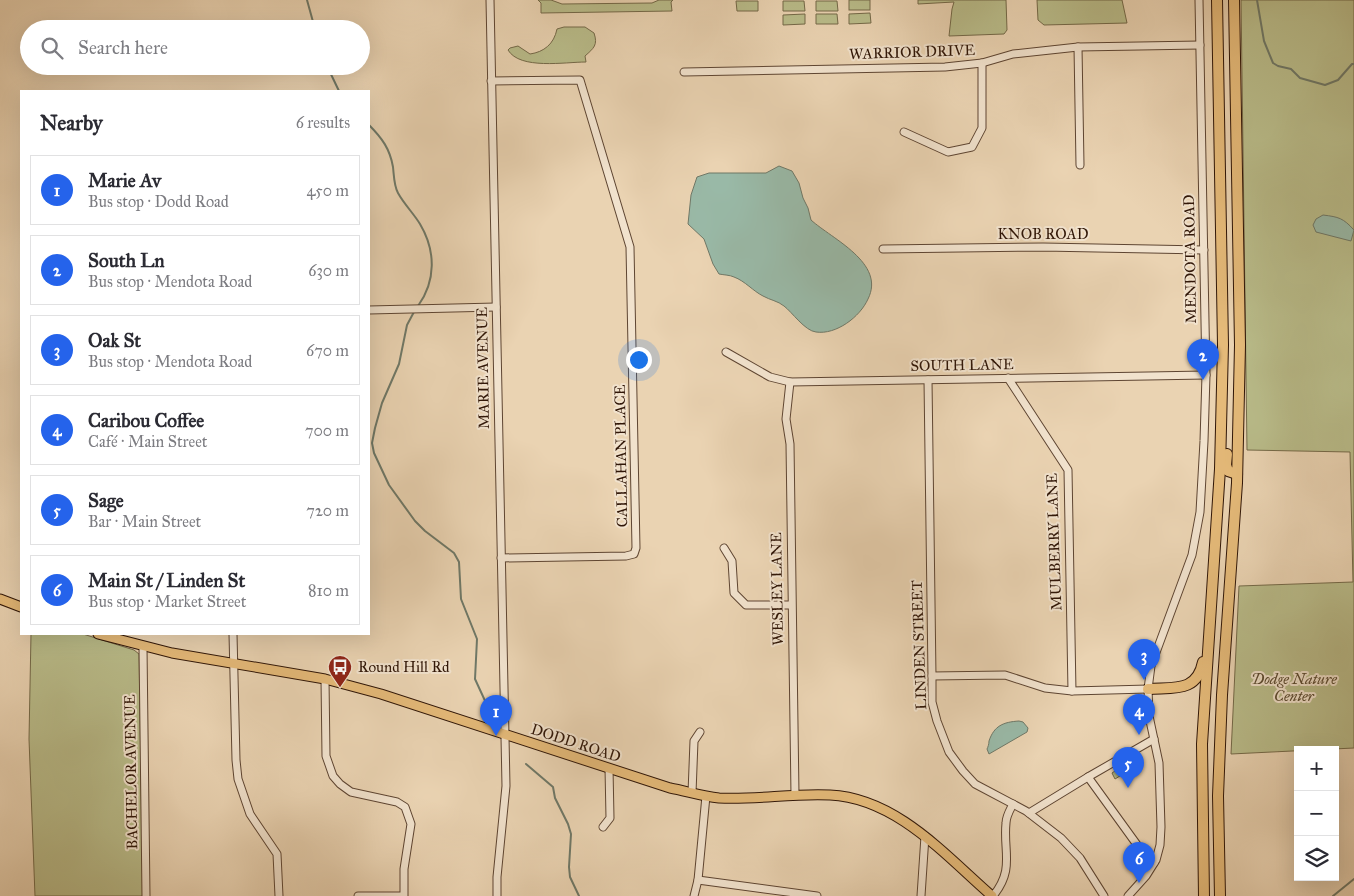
<!DOCTYPE html>
<html lang="en">
<head>
<meta charset="utf-8">
<style>
  body { margin:0; font-family:"IM FELL Great Primer",serif; background:#f2f2f3; color:#2b2b33 }
  .controls { position:absolute; right:15px; bottom:15px; display:grid; overflow:hidden; border-radius:0px; box-shadow:0 5px 20px #0002 }
  .controls button { width:45px; height:45px; display:grid; place-items:center; padding:0; border:0; border-bottom:1px solid #e1e1e2; background:#fff; color:#2b2b33; font:25px sans-serif }
  .you { position:absolute; left:638px; top:359px; width:18px; height:18px; margin:-12px; border:4px solid #fff; border-radius:50%; background:#1a73e8; box-shadow:0 0 0 8px #1a73e833 }
  .badge { display:grid; place-items:center; width:32px; height:32px; border-radius:50%; background:#2563eb; color:#fff; font-size:16px; font-weight:700 }
  .pin { position:absolute; translate:-50% -41px; filter:drop-shadow(0 1px 2px #0008) }
  .pin::after { content:''; position:absolute; top:26px; width:18px; height:15px; background:inherit; clip-path:polygon(0 0,100% 0,50% 100%) }
  .list { margin:0; padding:0; list-style:none }
  h2 { display:flex; justify-content:space-between; align-items:center; height:65px; margin:0; padding:0 20px; font-size:21px }
  h2 small { font-size:16px; font-weight:400; color:#7c7c81 }
  .list li { display:grid; grid-template-columns:32px 1fr auto; gap:15px; align-items:center; box-sizing:border-box; height:70px; margin:0 10px 10px; padding:0 10px; border:1px solid #e1e1e2; border-radius:0px }
  .list b { display:block; font-size:19px; white-space:nowrap }
  .list p { margin:0; font-size:16px; white-space:nowrap; color:#7c7c81 }
  .list em { font-size:16px; font-style:normal; color:#7c7c81 }
  .icon { flex:none; width:28px; height:28px; fill:none; stroke:currentColor; stroke-width:2; stroke-linecap:round; stroke-linejoin:round }
  .map { position:relative; flex:none; width:1354px; height:896px; overflow:hidden }
  .search { position:absolute; background:#fff; box-shadow:0 5px 20px #0002; left:20px; top:20px; width:350px; height:55px; display:flex; align-items:center; gap:12px; box-sizing:border-box; padding:0 18px; border-radius:28px; color:#7c7c81; font-size:19px }
  .panel { position:absolute; background:#fff; box-shadow:0 5px 20px #0002; left:20px; top:90px; width:350px; height:545px; border-radius:0px }
  .map>svg:first-child { display:block }
  .green { fill:#b9bc8a; stroke:#746948 }
  .water { fill:#99b9a7; stroke:#6f7867 }
  .lines { fill:none; stroke-linecap:round; stroke-linejoin:round }
  .stream { stroke:#6f7867; stroke-width:2 }
  .minor-casing { stroke:#5e4532; stroke-width:9 }
  .major-casing { stroke:#301607; stroke-width:11 }
  .highway-casing { stroke:#301607; stroke-width:12 }
  .minor { stroke:#f1e2cd; stroke-width:7 }
  .major { stroke:#e5ba79; stroke-width:9 }
  .highway { stroke:#e5ba79; stroke-width:10 }
  .labels { text-anchor:middle; stroke-width:4; stroke-linejoin:round; paint-order:stroke }
  .street-label { font-size:15px; fill:#301607; stroke:#f1e2cd }
  .poi-label { font-size:15px; fill:#301607; stroke:#f1e2cd; text-anchor:start }
  .park-label { font-size:15px; font-style:italic; fill:#59482e; stroke:#f1e2cd }
</style>
</head>
<body>
<div class="map">
<svg width="1354" height="896" viewBox="0 0 1354 896">
  <rect width="100%" height="100%" fill="#ead3b2"/>
  <filter id="stains"><feTurbulence type="fractalNoise" baseFrequency=".004" numOctaves="4"/><feColorMatrix values="0 0 0 0 .2 0 0 0 0 .09 0 0 0 0 .02 0 0 0 .5 -.17"/></filter>
  <radialGradient id="worn" r=".72"><stop offset=".6" stop-color="#630" stop-opacity="0"/><stop offset="1" stop-color="#630" stop-opacity=".3"/></radialGradient>
  <g class="green">
    <path d="M538,0H551L562,4L652,3L659,0H673L671,2L672,11L541,13V3Z"/>
    <rect x="849" y="0" width="21" height="10"/>
    <path d="M918,0H1006L1007,30L1004,34L949,36L952,9L954,2L918,4Z"/>
    <path d="M1037,0H1122L1127,23L1044,25L1038,20Z"/>
    <path d="M1241,0H1354V748L1231,754L1239,586L1353,582L1350,452L1247,450Z"/>
    <path d="M736,1H758V11H737Z"/>
    <path d="M783,1H804L805,11H783Z"/>
    <path d="M816,1H837L838,11H816Z"/>
    <path d="M870,13L871,23L849,24V14Z"/>
    <path d="M805,14V24L783,25V15Z"/>
    <path d="M816,14H837L838,24H816Z"/>
    <path d="M564,27H585L594,33C598,45 594,48 585,56L586,62C565,62 520,70 508,50L510,48L518,46L530,54C544,52 554,44 557,29Z"/>
    <path d="M31,634H83L134,650L139,654L143,896H35L29,739Z"/>
    <path d="M1124,765L1128,771L1115,779L1112,773Z"/>
  </g>
  <g class="water">
    <path d="M779,166L792,171L799,183L803,198L808,208L811,220C832,239 886,263 868,299C860,317 836,335 816,332C805,331 792,312 784,306C778,301 770,300 763,296C753,291 745,281 734,277C730,275 724,275 719,274L713,264L704,239L688,224L691,195L697,177L709,173H766Z"/>
    <path d="M1323,215C1339,217 1343,218 1354,230L1351,241L1316,232L1313,225L1316,219Z"/>
    <path d="M1019,721L1023,722L1028,728L1027,732L989,754L987,749C988,747 989,744 989,741C994,726 1003,722 1019,721Z"/>
  </g>
  <g class="lines">
    <g class="stream">
      <path d="M307,0L315,29"/>
      <path d="M1257,0L1264,41L1273,63L1278,66L1291,69L1300,78L1325,85L1338,80L1352,64H1354"/>
      <path d="M327,66L339,91"/>
      <path d="M369,125C382,138 390,149 393,167C394,176 394,186 398,193C404,204 414,214 420,224C436,251 436,281 418,306"/>
      <path d="M415,310L407,325L399,364L382,403L375,428L372,443L374,453L389,485L415,521L425,531L454,553L459,562L461,599L477,639L475,679L492,716"/>
      <path d="M526,764L553,787L555,798L568,824L571,834L569,867L570,877L579,896"/>
      <path d="M1333,896L1354,879"/>
    </g>
    <g class="minor-casing">
      <g id="minor">
        <path d="M490,0L506,786L497,877V896"/>
        <path d="M1078,47L1080,165"/>
        <path d="M684,72L945,67L982,63L1013,54L1078,47L1200,45"/>
        <path d="M491,81L580,80L630,247L636,548L634,554L626,556L501,558"/>
        <path d="M904,132L948,152L972,147L982,128V63"/>
        <path d="M883,249L1043,247L1204,250"/>
        <path d="M369,310L496,307"/>
        <path d="M726,352L770,377L790,382L1206,375"/>
        <path d="M1008,378L1068,470L1072,691"/>
        <path d="M928,380L932,676V702L937,721L949,752L963,771L975,784L1026,811L1061,838L1080,858L1104,896"/>
        <path d="M790,382L786,419L790,444L795,795"/>
        <path d="M724,548L732,561L734,593L746,605H791"/>
        <path d="M233,634L236,760L238,779L250,814L277,854L279,896"/>
        <path d="M143,647L146,896"/>
        <path d="M932,676L1005,675L1045,688L1072,691L1148,689"/>
        <path d="M325,679L326,756L333,776L340,784L351,792L397,802L405,807L411,824L404,869V896H358"/>
        <path d="M1088,777L1143,853L1154,863"/>
        <path d="M692,793L694,741L700,732"/>
        <path d="M1029,813L1088,777L1154,739"/>
        <path d="M603,827L610,818L609,768"/>
        <path d="M698,880L817,896"/>
        <path d="M694,896L698,880L706,796"/>
        <path d="M921,896L925,836"/>
        <path d="M993,896C1015,869 1003,852 1006,823C1006,816 1010,810 1013,804"/>
        <path d="M1128,896L1146,876L1156,860L1160,845L1161,827L1159,763L1149,716L1148,689L1151,666L1192,555L1200,512L1204,441L1206,375L1199,0"/>
      </g>
    </g>
    <g class="major-casing">
      <g id="major">
        <path d="M0,599L21,607"/>
        <path d="M98,634L172,653L325,679L381,694L670,788C686,791 702,796 719,798C756,800 793,793 830,795C896,798 945,855 992,896"/>
      </g>
    </g>
    <g class="highway-casing">
      <g id="highway">
        <path d="M1227,454L1226,465L1228,471L1237,474"/>
        <path d="M1148,689C1173,687 1197,693 1203,662"/>
        <path d="M1204,896L1202,744L1220,469L1223,345L1217,0"/>
        <path d="M1220,896L1218,796L1222,695L1237,483L1240,345L1234,0"/>
      </g>
    </g>
    <use href="#minor" class="minor"/>
    <use href="#major" class="major"/>
    <use href="#highway" class="highway"/>
  </g>
  <defs>
    <g id="bus-pin" transform="scale(1.25)"><path d="M0 17L-7.5 6A9.5 9.5 0 1 1 7.5 6Z" fill="#8f2418" stroke="#f1e2cd"/><path d="M-5-6H5V4H4V6H2V4H-2V6H-4V4H-5ZM-3.5-4V0h7V-4ZM-3.5 1.2v1.5H-2V1.2ZM2 1.2v1.5H3.5V1.2Z" fill="#fff"/></g>
  </defs>
  <g fill-rule="evenodd">
    <use href="#bus-pin" x="340" y="667"/>
  </g>
  <g class="labels">
    <g class="street-label">
      <text transform="translate(912 52) rotate(-2)" y="5">WARRIOR DRIVE</text>
      <text x="1043" y="239">KNOB ROAD</text>
      <text transform="translate(1190 259) rotate(-91)" y="5">MENDOTA ROAD</text>
      <text transform="translate(962 365) rotate(-1)" y="5">SOUTH LANE</text>
      <text transform="translate(483 368) rotate(-91)" y="5">MARIE AVENUE</text>
      <text transform="translate(621 456) rotate(-91)" y="5">CALLAHAN PLACE</text>
      <text transform="translate(1054 542) rotate(-92)" y="5">MULBERRY LANE</text>
      <text transform="translate(777 589) rotate(-91)" y="5">WESLEY LANE</text>
      <text transform="translate(919 645) rotate(-92)" y="5">LINDEN STREET</text>
      <text transform="translate(576 743) rotate(18)" y="5">DODD ROAD</text>
      <text transform="translate(131 772) rotate(-91)" y="5">BACHELOR AVENUE</text>
    </g>
    <g class="poi-label">
      <text x="358" y="672">Round Hill Rd</text>
    </g>
    <g class="park-label">
      <text x="1294" y="684">Dodge Nature<tspan x="1294" dy="17">Center</tspan></text>
    </g>
  </g>
  <rect width="100%" height="100%" filter="url(#stains)"/>
  <rect width="100%" height="100%" fill="url(#worn)"/>
</svg>
<div class="controls">
<button>+</button>
<button>−</button>
<button><svg class="icon" aria-label="layers" viewBox="0 0 24 24"><path d="M12 4l9 5-9 5-9-5zM3 14l9 5 9-5"/></svg></button>
</div>
<div class="you"></div>
<div class="pin badge" style="left:496px;top:736px">1</div>
<div class="pin badge" style="left:1203px;top:380px">2</div>
<div class="pin badge" style="left:1144px;top:680px">3</div>
<div class="pin badge" style="left:1139px;top:735px">4</div>
<div class="pin badge" style="left:1128px;top:788px">5</div>
<div class="pin badge" style="left:1139px;top:883px">6</div>
<div class="search"><svg class="icon" aria-label="search" viewBox="0 0 24 24"><circle cx="10" cy="10" r="6"/><path d="M15 15l6 6"/></svg>Search here</div>
<section class="panel">
<h2>Nearby<small>6 results</small></h2>
<ul class="list">
<li><span class="badge">1</span><div><b>Marie Av</b><p>Bus stop · Dodd Road</p></div><em>450 m</em></li>
<li><span class="badge">2</span><div><b>South Ln</b><p>Bus stop · Mendota Road</p></div><em>630 m</em></li>
<li><span class="badge">3</span><div><b>Oak St</b><p>Bus stop · Mendota Road</p></div><em>670 m</em></li>
<li><span class="badge">4</span><div><b>Caribou Coffee</b><p>Café · Main Street</p></div><em>700 m</em></li>
<li><span class="badge">5</span><div><b>Sage</b><p>Bar · Main Street</p></div><em>720 m</em></li>
<li><span class="badge">6</span><div><b>Main St / Linden St</b><p>Bus stop · Market Street</p></div><em>810 m</em></li>
</ul>
</section>
</div>
</body>
</html>
